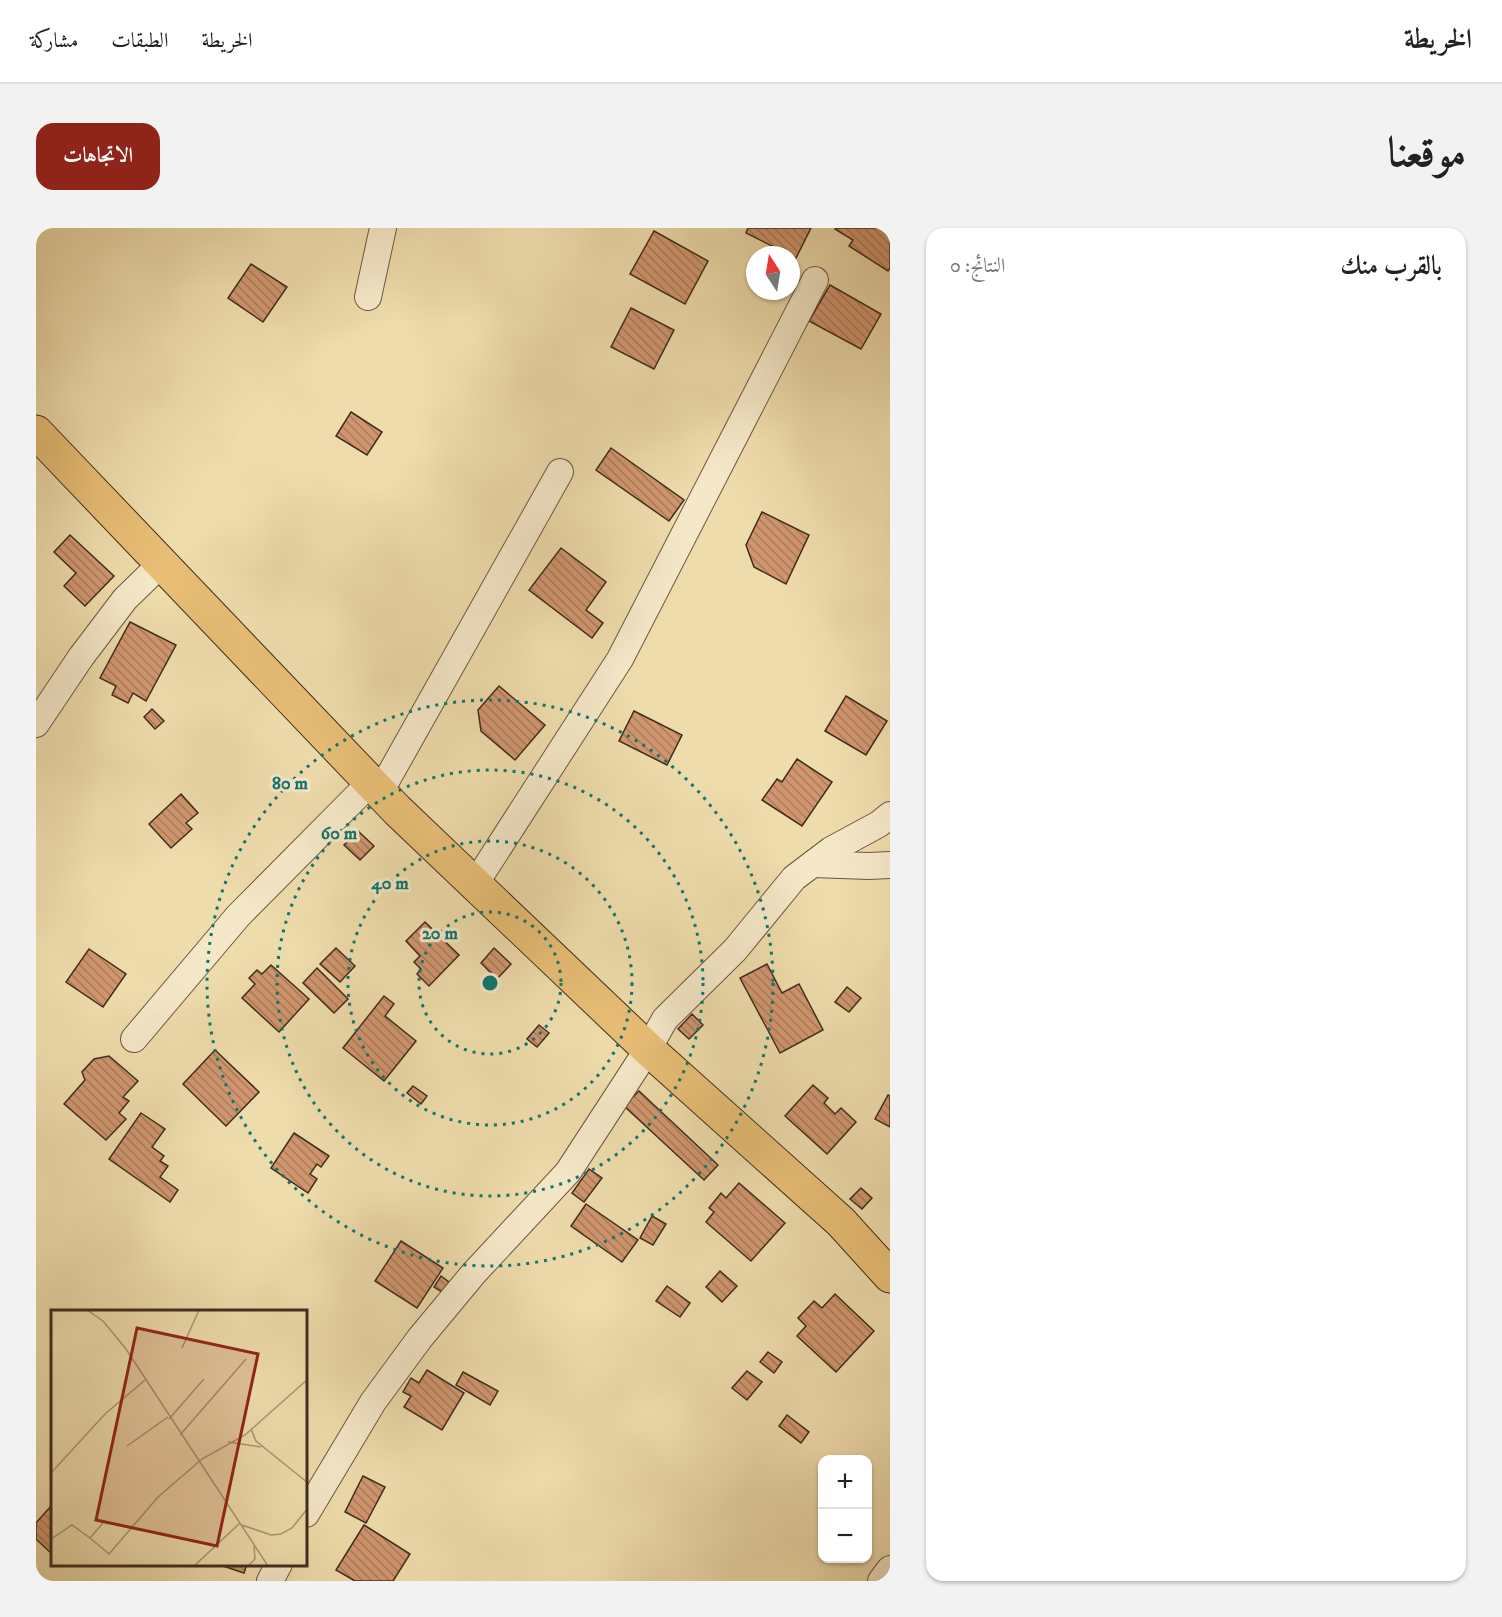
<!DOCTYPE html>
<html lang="ar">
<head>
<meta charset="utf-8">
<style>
  body { margin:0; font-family:"IM FELL DW Pica",Amiri,serif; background:#f2f2f2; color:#222; direction:rtl }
  .controls { position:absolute; right:18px; bottom:18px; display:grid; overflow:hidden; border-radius:12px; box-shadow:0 2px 4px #0004 }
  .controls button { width:54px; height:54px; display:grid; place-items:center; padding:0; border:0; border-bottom:2px solid #e0e0e0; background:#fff; color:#222; font:30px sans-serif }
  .compass { position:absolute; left:710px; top:18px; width:54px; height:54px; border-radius:50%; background:#fff; box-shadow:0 2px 4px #0004; rotate:348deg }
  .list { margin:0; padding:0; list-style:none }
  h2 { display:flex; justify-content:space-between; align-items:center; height:78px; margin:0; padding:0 24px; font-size:26px }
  h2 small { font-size:20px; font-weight:400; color:#767676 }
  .map { position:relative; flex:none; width:854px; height:1353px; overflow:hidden; direction:ltr; border-radius:18px }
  header { display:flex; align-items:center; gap:36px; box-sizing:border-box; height:84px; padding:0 30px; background:#fff; border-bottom:2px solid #e0e0e0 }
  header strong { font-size:28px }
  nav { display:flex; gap:33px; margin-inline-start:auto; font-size:21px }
  .intro { display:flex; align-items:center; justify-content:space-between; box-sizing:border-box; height:144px; padding:0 36px }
  h1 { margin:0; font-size:42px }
  .button { padding:15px 27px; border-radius:18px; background:#8f2418; color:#fff; font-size:21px; font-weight:700 }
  main { display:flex; gap:36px; padding:0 36px }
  aside { flex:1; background:#fff; border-radius:18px; box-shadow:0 2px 4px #0004 }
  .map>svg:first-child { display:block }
  .building { fill:url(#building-back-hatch); stroke:#3f2c1e; stroke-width:1.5 }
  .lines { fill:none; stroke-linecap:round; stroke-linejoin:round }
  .minor-casing { stroke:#6b5842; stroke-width:28 }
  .trunk-casing { stroke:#3f2c1e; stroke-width:35 }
  .minor { stroke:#f5e8c9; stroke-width:26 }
  .trunk { stroke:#e8be76; stroke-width:33 }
  .ring { fill:none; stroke:#0f766e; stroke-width:3; stroke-dasharray:3 6 }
  .inset-road { fill:none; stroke:#a99673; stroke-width:1.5 }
  .view { fill:#8f2418; fill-opacity:0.15; stroke:#8f2418; stroke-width:3 }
  .inset-edge { fill:none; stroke:#3f2c1e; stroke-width:3 }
  .centre { fill:#0f766e; stroke:#f5e8c9; stroke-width:3 }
  .ring-label { font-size:18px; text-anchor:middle; font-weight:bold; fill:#0f766e; stroke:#f5e8c9; stroke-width:6; stroke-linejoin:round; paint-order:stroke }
</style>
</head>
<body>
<header>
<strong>الخريطة</strong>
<nav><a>الخريطة</a><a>الطبقات</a><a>مشاركة</a></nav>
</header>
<div class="intro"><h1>موقعنا</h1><a class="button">الاتجاهات</a></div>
<main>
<aside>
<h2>بالقرب منك<small>النتائج: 0</small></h2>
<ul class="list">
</ul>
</aside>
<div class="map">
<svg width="854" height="1353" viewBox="0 0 854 1353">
  <defs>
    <pattern id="building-back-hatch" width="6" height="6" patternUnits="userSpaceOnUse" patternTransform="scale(1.5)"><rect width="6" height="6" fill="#d1966f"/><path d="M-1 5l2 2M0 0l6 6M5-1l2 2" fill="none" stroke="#ab7b5b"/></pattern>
  </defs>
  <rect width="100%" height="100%" fill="#efdcac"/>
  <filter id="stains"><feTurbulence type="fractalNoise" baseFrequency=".00333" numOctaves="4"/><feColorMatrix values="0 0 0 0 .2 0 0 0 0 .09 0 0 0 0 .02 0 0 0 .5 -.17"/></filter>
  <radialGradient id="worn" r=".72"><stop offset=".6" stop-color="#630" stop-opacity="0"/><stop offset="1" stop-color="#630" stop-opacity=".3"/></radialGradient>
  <g class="building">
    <path d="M712,0H775L760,30L710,5Z"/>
    <path d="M800,0H854V40L852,43L813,18L817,12L799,1Z"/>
    <path d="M618,3L672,33L649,76L594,46Z"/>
    <path d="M215,36L251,59L227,94L192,70Z"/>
    <path d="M794,57L845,86L825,121L773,93Z"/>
    <path d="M595,80L638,102L618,141L575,119Z"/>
    <path d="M315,184L346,204L331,227L300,208Z"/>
    <path d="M575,220L648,272L633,293L560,242Z"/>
    <path d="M726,284L773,307L750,356L718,339L710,317Z"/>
    <path d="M34,307L78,348L49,378L28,358L40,345L18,324Z"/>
    <path d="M525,320L570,354L550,382L567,395L556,410L493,362Z"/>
    <path d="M94,394L140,417L110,473L97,465L92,475L76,467L80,458L64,450Z"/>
    <path d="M463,458L509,497L479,532L445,503L442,482Z"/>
    <path d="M810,468L851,493L830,527L789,503Z"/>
    <path d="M116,481L128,493L119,501L108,489Z"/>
    <path d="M598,483L646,507L631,537L583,513Z"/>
    <path d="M761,531L796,554L766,598L726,572L741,551L746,554Z"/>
    <path d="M145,566L162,585L150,595L156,601L135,620L113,596Z"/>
    <path d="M322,603L338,618L324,632L308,617Z"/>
    <path d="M389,694L423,727L393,758L381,746L385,741L378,734L384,728L370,713Z"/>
    <path d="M300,720L319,738L304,754L284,736Z"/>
    <path d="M458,720L475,736L461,751L445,735Z"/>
    <path d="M53,721L90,746L67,779L30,754Z"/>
    <path d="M731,736L746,765L763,756L787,802L744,825L704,750Z"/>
    <path d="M235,737L273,771L243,804L206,770L219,756L213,750L221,742L226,746Z"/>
    <path d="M281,740L312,771L298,785L267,755Z"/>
    <path d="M811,759L825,770L813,784L799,774Z"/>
    <path d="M348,768L358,776L349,788L380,813L348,853L307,820Z"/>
    <path d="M656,786L667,797L653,811L642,801Z"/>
    <path d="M503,797L513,805L501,819L491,811Z"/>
    <path d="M179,822L223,864L190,898L147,856Z"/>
    <path d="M73,828L102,853L87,869L93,873L83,885L90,891L70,912L28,876L49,852L46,844L58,831Z"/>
    <path d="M777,857L792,870L788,875L799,886L805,880L820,894L791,926L749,888Z"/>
    <path d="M377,858L391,868L385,876L371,865Z"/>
    <path d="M603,863L682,937L668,952L588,878Z"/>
    <path d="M852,867L854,868V899L839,891Z"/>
    <path d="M105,885L129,901L116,919L128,928L124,933L132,938L124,949L142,962L134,974L73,931Z"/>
    <path d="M258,905L293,928L285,939L281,936L274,946L281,951L272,965L235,940Z"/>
    <path d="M553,941L566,950L548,974L536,965Z"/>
    <path d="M703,955L749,995L715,1033L670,994L678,984L673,980L685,965L690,970Z"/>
    <path d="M825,960L836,970L826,981L814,971Z"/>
    <path d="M550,976L602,1012L586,1034L535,998Z"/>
    <path d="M616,988L630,996L617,1017L604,1010Z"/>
    <path d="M365,1013L407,1040L381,1080L339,1053Z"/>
    <path d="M684,1043L701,1058L686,1074L670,1059Z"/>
    <path d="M405,1048L413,1054L406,1064L398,1059Z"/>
    <path d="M631,1058L654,1075L644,1089L620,1073Z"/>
    <path d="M799,1066L838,1103L800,1144L761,1108L770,1098L762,1090L778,1073L786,1080Z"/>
    <path d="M732,1124L746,1134L738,1145L724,1134Z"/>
    <path d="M391,1142L428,1165L406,1202L368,1179L375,1168L367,1164L375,1150L383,1155Z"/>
    <path d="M711,1143L726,1154L711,1172L696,1160Z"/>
    <path d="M427,1144L462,1163L454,1177L420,1157Z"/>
    <path d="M751,1187L773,1204L765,1215L743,1198Z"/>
    <path d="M327,1248L349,1259L330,1295L309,1284Z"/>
    <path d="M16,1277V1326L0,1311V1295Z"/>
    <path d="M328,1297L374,1326L357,1353H319L300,1342Z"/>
    <path d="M181,1336H211L208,1345Z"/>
  </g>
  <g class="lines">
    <g class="minor-casing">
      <g id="minor">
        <path d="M332,69L347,0"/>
        <path d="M0,496L45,429L89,371L126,335"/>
        <path d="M344,564L524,244"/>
        <path d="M777,636L833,638L854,637"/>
        <path d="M439,656L584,431L779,52"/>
        <path d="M98,811L202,688L335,554"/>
        <path d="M270,1286L337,1174L384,1110L438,1045L532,944L612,821L629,791L699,722L758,650L795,622L843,596L854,587"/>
        <path d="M234,1353L243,1336"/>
        <path d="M845,1353L854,1341"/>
      </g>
    </g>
    <g class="trunk-casing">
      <path id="trunk" d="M0,204L361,582L612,821L805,994L854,1048"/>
    </g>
    <use href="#minor" class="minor"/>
    <use href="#trunk" class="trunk"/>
  </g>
  <g class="ring">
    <circle cx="454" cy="755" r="71"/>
    <circle cx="454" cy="755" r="142"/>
    <circle cx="454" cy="755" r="213"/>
    <circle cx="454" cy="755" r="283"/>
  </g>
  <g transform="translate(15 1082)">
    <rect width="256" height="256" fill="#efdcac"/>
    <path class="inset-road" d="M36,0L52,11L75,39L217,256M131,38L148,0M118,109L153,69M200,119L205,131L257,173M129,125L195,49M177,132L210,137M76,136L117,107M0,163L54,104L94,70M39,228L58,244L107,187L151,149L194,125L257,69M0,229L21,215L39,228L52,213M143,256L188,214L220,225L230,224L241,218L257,198M197,256L204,249L203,236"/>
    <path class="view" d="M86,18L207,44L166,236L45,210Z"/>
    <rect width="256" height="256" class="inset-edge"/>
  </g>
  <circle cx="454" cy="755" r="9" class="centre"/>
  <g class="ring-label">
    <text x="254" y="561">80 m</text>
    <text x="303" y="611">60 m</text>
    <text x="354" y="661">40 m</text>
    <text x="404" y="711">20 m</text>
  </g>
  <rect width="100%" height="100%" filter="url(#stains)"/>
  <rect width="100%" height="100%" fill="url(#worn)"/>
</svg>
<div class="controls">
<button>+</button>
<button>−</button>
</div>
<svg class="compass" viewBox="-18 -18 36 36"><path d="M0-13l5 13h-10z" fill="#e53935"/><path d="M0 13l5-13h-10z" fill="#767676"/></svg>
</div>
</main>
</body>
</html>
